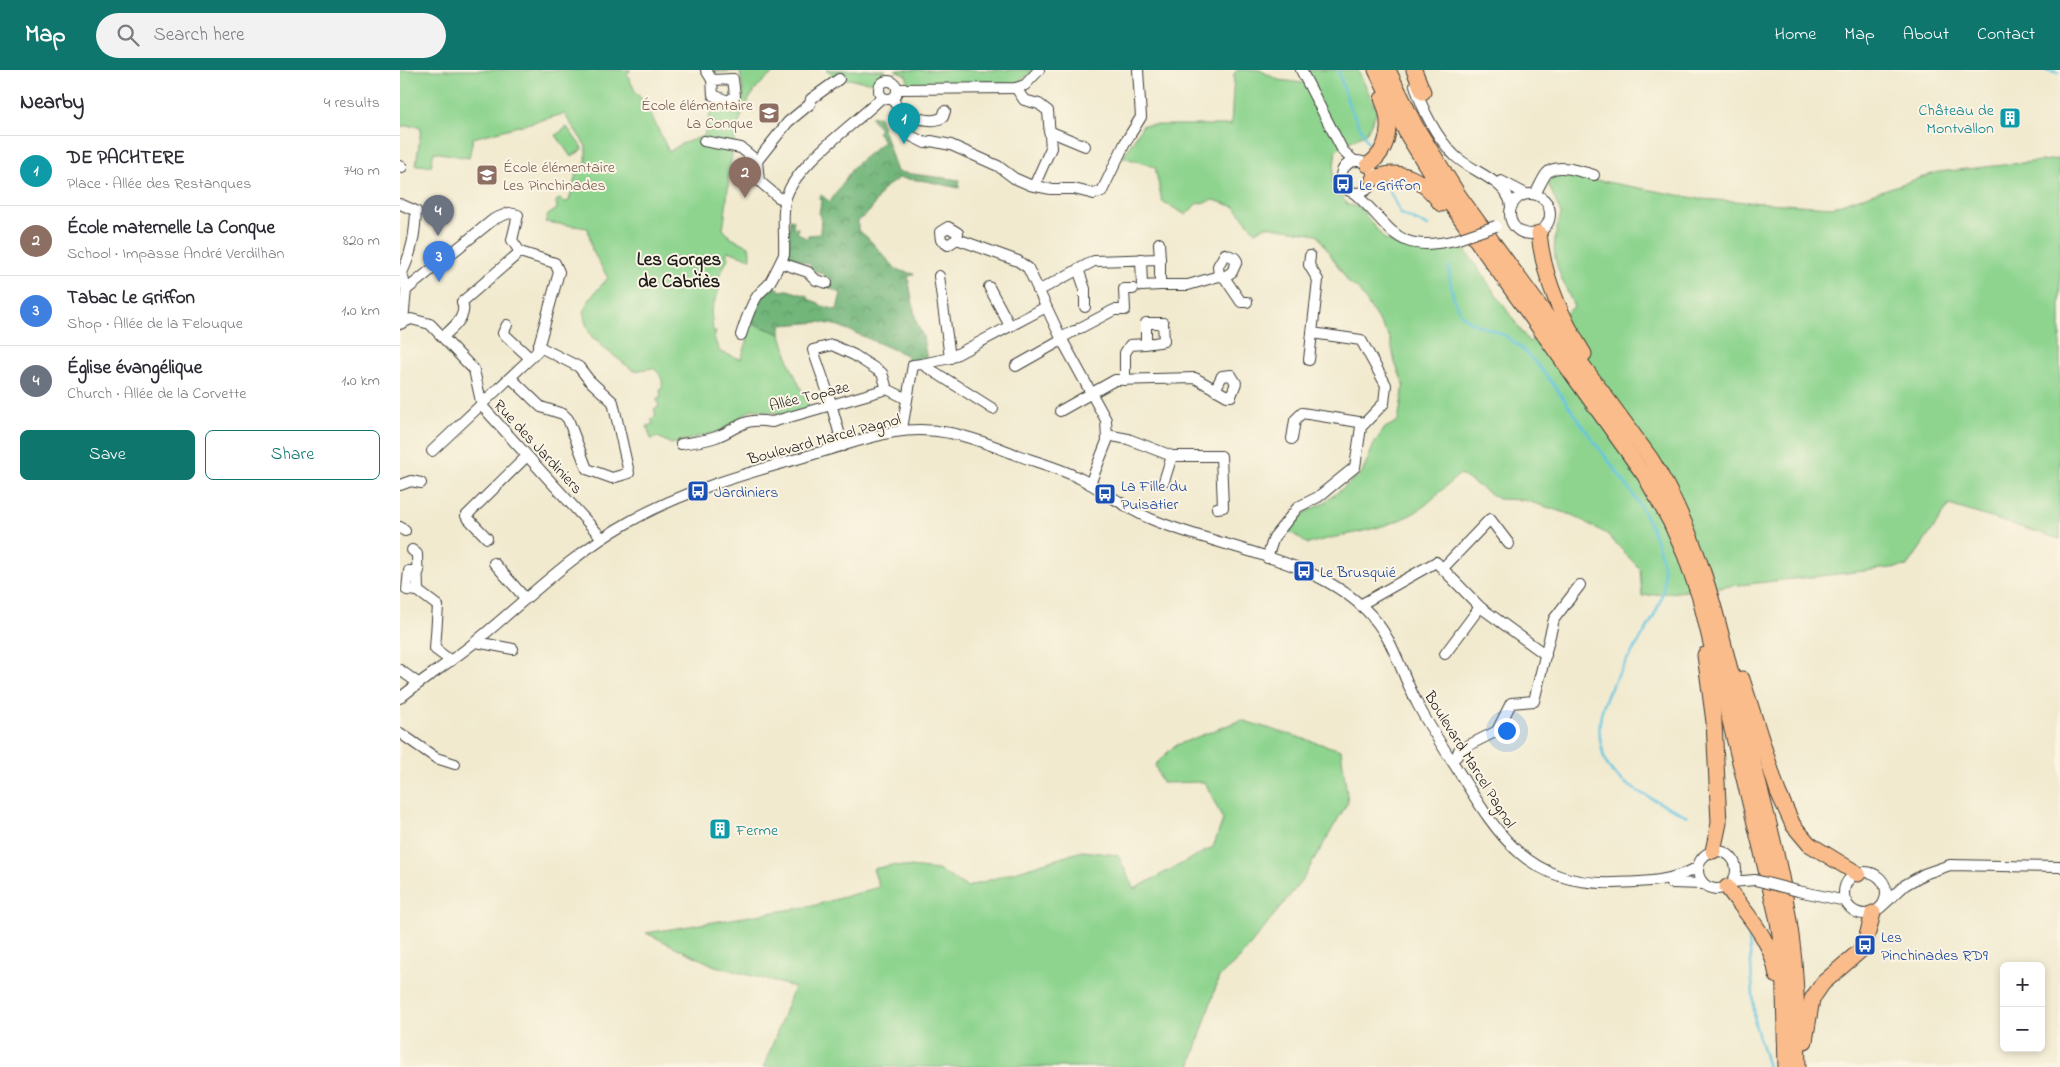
<!DOCTYPE html>
<html lang="en">
<head>
<meta charset="utf-8">
<style>
  body { margin:0; font-family:"Indie Flower",sans-serif; background:#f2f2f3; color:#2b2b33 }
  .controls { position:absolute; right:15px; bottom:15px; display:grid; overflow:hidden; border-radius:8px; box-shadow:0 2px 8px #0003 }
  .controls button { width:45px; height:45px; display:grid; place-items:center; padding:0; border:0; border-bottom:1px solid #e1e1e2; background:#fff; color:#2b2b33; font:25px sans-serif }
  .you { position:absolute; left:1106px; top:660px; width:18px; height:18px; margin:-12px; border:4px solid #fff; border-radius:50%; background:#1a73e8; box-shadow:0 0 0 8px #1a73e833 }
  .badge { display:grid; place-items:center; width:32px; height:32px; border-radius:50%; background:#0f766e; color:#fff; font-size:16px; font-weight:700 }
  .pin { position:absolute; translate:-50% -41px; filter:drop-shadow(0 1px 2px #0008) }
  .pin::after { content:''; position:absolute; top:26px; width:18px; height:15px; background:inherit; clip-path:polygon(0 0,100% 0,50% 100%) }
  .list { margin:0; padding:0; list-style:none }
  h2 { display:flex; justify-content:space-between; align-items:center; height:65px; margin:0; padding:0 20px; font-size:21px }
  h2 small { font-size:16px; font-weight:400; color:#7c7c81 }
  .list li { display:grid; grid-template-columns:32px 1fr auto; gap:15px; align-items:center; box-sizing:border-box; height:70px; padding:0 20px; border-top:1px solid #e1e1e2 }
  .list b { display:block; font-size:19px; white-space:nowrap }
  .list p { margin:0; font-size:16px; white-space:nowrap; color:#7c7c81 }
  .list em { font-size:16px; font-style:normal; color:#7c7c81 }
  .actions { display:flex; gap:10px; padding:15px 20px }
  .actions a { flex:1; padding:11px 0; border:1px solid #0f766e; border-radius:8px; text-align:center; font-size:18px; color:#0f766e }
  .actions .main { background:#0f766e; color:#fff }
  .icon { flex:none; width:28px; height:28px; fill:none; stroke:currentColor; stroke-width:2; stroke-linecap:round; stroke-linejoin:round }
  .map { position:relative; flex:none; width:1660px; height:997px; overflow:hidden }
  header { display:flex; align-items:center; gap:30px; box-sizing:border-box; height:70px; padding:0 25px; background:#0f766e; color:#fff }
  header strong { font-size:24px }
  nav { display:flex; gap:28px; margin-inline-start:auto; font-size:18px }
  .search { width:350px; height:45px; background:#f2f2f3; display:flex; align-items:center; gap:12px; box-sizing:border-box; padding:0 18px; border-radius:28px; color:#7c7c81; font-size:19px }
  main { display:flex }
  aside { flex:1; background:#fff }
  .map>svg:first-child { display:block }
  .green { fill:#8ed48f; stroke:#557856 }
  .forest { fill:url(#forest-crowns); stroke:#47694b }
  .lines { fill:none; stroke-linecap:round; stroke-linejoin:round }
  .stream { stroke:#63c5e1; stroke-width:2.5 }
  .minor-casing { stroke:#3c3b37; stroke-width:12 }
  .highway-casing { stroke:#3c3b37; stroke-width:17 }
  .minor { stroke:#fff; stroke-width:10 }
  .highway { stroke:#f9bc8a; stroke-width:15 }
  .minor-bridge-casing { stroke:#3c3b37; stroke-width:12; stroke-linecap:butt }
  .minor-bridge { stroke:#fff; stroke-width:10 }
  .labels { text-anchor:middle; stroke-width:4; stroke-linejoin:round; paint-order:stroke }
  .education-label { font-size:16px; fill:#785e54; stroke:#fcf5e5; text-anchor:end }
  .culture-label { font-size:16px; fill:#0d838f; stroke:#fcf5e5; text-anchor:end }
  .transit-label { font-size:16px; fill:#164399; stroke:#fcf5e5; text-anchor:start }
  .street-label { font-size:16px; fill:#1c1c1c; stroke:#fcf5e5 }
  .quarter-label { font-size:19px; font-weight:bold; fill:#1c1c1c; stroke:#fcf5e5 }
</style>
</head>
<body>
<header>
<strong>Map</strong>
<div class="search"><svg class="icon" aria-label="search" viewBox="0 0 24 24"><circle cx="10" cy="10" r="6"/><path d="M15 15l6 6"/></svg>Search here</div>
<nav><a>Home</a><a>Map</a><a>About</a><a>Contact</a></nav>
</header>
<main>
<aside>
<h2>Nearby<small>4 results</small></h2>
<ul class="list">
<li><span class="badge" style="background:#0f9aa8">1</span><div><b>DE PACHTERE</b><p>Place · Allée des Restanques</p></div><em>740 m</em></li>
<li><span class="badge" style="background:#8d6e63">2</span><div><b>École maternelle La Conque</b><p>School · Impasse André Verdilhan</p></div><em>820 m</em></li>
<li><span class="badge" style="background:#3f7fe0">3</span><div><b>Tabac Le Griffon</b><p>Shop · Allée de la Felouque</p></div><em>1.0 km</em></li>
<li><span class="badge" style="background:#6b7280">4</span><div><b>Église évangélique</b><p>Church · Allée de la Corvette</p></div><em>1.0 km</em></li>
</ul>
<div class="actions"><a class="main">Save</a><a>Share</a></div>
</aside>
<div class="map">
<svg width="1660" height="997" viewBox="0 0 1660 997">
  <defs>
    <pattern id="forest-crowns" width="20" height="18" patternUnits="userSpaceOnUse" patternTransform="scale(1.25)"><rect width="20" height="18" fill="#72b67a"/><path d="M2 6a3 3 0 1 1 6 0M12 15a3 3 0 1 1 6 0" fill="none" stroke="#5d9363"/></pattern>
  </defs>
  <rect width="100%" height="100%" fill="#fcf5e5"/>
  <filter id="ink" filterUnits="userSpaceOnUse"><feTurbulence type="fractalNoise" baseFrequency=".02" numOctaves="2"/><feDisplacementMap in="SourceGraphic" scale="10" xChannelSelector="R" yChannelSelector="G"/><feConvolveMatrix kernelMatrix="1 2 1 2 8 2 1 2 1" color-interpolation-filters="sRGB"/></filter>
  <filter id="wash" filterUnits="userSpaceOnUse"><feTurbulence type="fractalNoise" baseFrequency=".0096" numOctaves="4" result="noise"/><feDisplacementMap in="SourceGraphic" scale="20" xChannelSelector="R" yChannelSelector="G"/><feGaussianBlur stdDeviation="1.12" result="paint"/><feColorMatrix in="noise" values="0 0 0 0 0 0 0 0 0 0 0 0 0 0 0 0 0 1.4 0 .05"/><feComposite in="paint" operator="in"/></filter>
  <g filter="url(#wash)">
    <rect width="100%" height="100%" fill="#f1eacf"/>
    <g class="green">
      <path d="M0,0H231L227,4L235,21L247,36L269,82L281,74L304,66L312,37L328,41L344,29L340,1L316,2L313,0H379C326,28 332,108 323,159L331,168L349,176L351,189L328,181L326,185L329,186L314,218L319,220L311,241L313,261L316,262L314,268L320,282L341,289L348,269L343,267L349,252L381,264L390,295L410,338L386,345L352,339L321,361L271,374L258,367L251,369L247,356L253,354L251,349L256,346L254,339L259,337L257,329L261,328L260,320L262,319C263,309 261,304 253,298L234,301L201,276L197,269L194,270C175,240 186,233 208,208L192,180L188,158L145,152L148,145L157,139L156,131L159,129L165,132L169,131L177,100L186,93V76L164,44L73,68L69,88L34,82L31,96L16,95L21,59L19,56H0Z"/>
      <path d="M426,0H486L476,6V13L433,7Z"/>
      <path d="M495,0H635L615,15H509L506,5Z"/>
      <path d="M837,0H860L878,10L913,14L906,0H958L977,41L967,62L936,80L932,111L947,134L960,138L985,170L1036,181L1063,177L1129,272L1174,237C1157,196 1147,188 1161,144L1148,113L1153,105L1162,104L1300,129L1432,137L1538,102L1660,89V469L1549,435L1508,496L1242,526L1240,499L1207,464L1172,445L1124,430L1098,429L1060,404C1046,415 1033,430 1019,440C986,461 944,463 908,474L889,461L907,441L924,433L962,403L975,372L985,358L998,351L1004,315L995,293L990,268L958,219L949,213L917,164L866,156L855,162L835,137L814,130L796,134L786,145L762,131L755,97L723,87L743,55H831L834,4Z"/>
      <path d="M167,57L183,79L171,87L156,65Z"/>
      <path d="M841,650L941,680L948,732L903,809L839,889L819,907L790,997H364L394,917L315,896L246,863L412,836L479,817L473,799L492,795L538,800L567,817L682,781L718,785L734,819L813,777L823,750L805,712L762,713L755,695L774,676Z"/>
    </g>
    <path class="forest" d="M479,46L497,102L560,110L559,118L526,111L499,108L483,119L470,141L458,151V160L467,167L497,200L514,204L508,207L516,251L523,267L527,291L521,293L507,291L508,287L504,284L439,256L420,252L381,255V264L349,252L357,232L372,216L378,218L380,221L387,220L408,226V229L419,233V235L437,240L441,223L429,218L431,209L424,207V204L410,199L411,194L388,186L390,149L394,150L393,157L398,158L397,162L407,169L408,165L420,164L421,146L419,145L421,131L418,128L421,125L430,132L454,96L484,71L477,62L480,59L471,47Z"/>
    <g class="lines">
      <g class="stream">
        <path d="M938,0L949,35L968,73"/>
        <path d="M1646,0L1660,3"/>
        <path d="M987,116L1001,144L1028,156"/>
        <path d="M1049,196C1049,210 1053,235 1063,246C1075,258 1096,258 1110,269C1142,293 1164,330 1187,362C1210,394 1238,425 1253,462C1261,481 1267,505 1262,525C1249,575 1186,622 1202,678C1203,684 1204,692 1208,696C1223,719 1263,733 1287,746"/>
        <path d="M1349,867L1355,954L1368,997"/>
      </g>
    </g>
  </g>
  <g filter="url(#ink)">
    <g class="lines">
      <g class="minor-casing">
        <g id="minor">
          <path d="M306,0L312,10L313,25L328,31L335,26L333,9L312,10"/>
          <path d="M901,0L943,81L954,91"/>
          <circle cx="488" cy="20" r="9"/>
          <path d="M1015,15C1022,40 1037,68 1055,86C1072,102 1108,111 1111,136"/>
          <path d="M616,18L624,30L639,34L648,41L651,78L634,116"/>
          <path d="M498,19L616,18L625,15L639,0"/>
          <path d="M493,29L506,54L507,64L525,73L531,71L551,75L598,96L614,108L630,115L651,119H674L694,124L702,121L725,73L741,47L738,0"/>
          <path d="M503,48C517,45 531,55 543,47L545,41"/>
          <path d="M649,61L685,76"/>
          <path d="M304,71L341,78L357,91L359,111L378,127L385,130"/>
          <path d="M357,91L388,52L410,34L411,29L439,9"/>
          <circle cx="957" cy="107" r="16"/>
          <path d="M0,96L2,97"/>
          <path d="M1101,111L1126,124"/>
          <path d="M954,123C993,156 993,185 1055,170"/>
          <path d="M1135,124C1139,118 1142,109 1147,103C1157,92 1182,102 1194,105"/>
          <circle cx="1130" cy="144" r="20"/>
          <path d="M0,134L16,141C15,164 12,182 2,203L6,220L3,251"/>
          <path d="M557,169L548,175L541,170L540,162L548,157L558,163L557,169L618,191L628,198L661,268L706,350L707,371L690,414"/>
          <path d="M759,173L760,189"/>
          <path d="M381,193L408,202L416,210L427,213"/>
          <path d="M678,199L685,219V237"/>
          <path d="M539,206L550,288L646,237"/>
          <path d="M819,206L818,196L825,184L835,188L837,191L832,202L824,207"/>
          <path d="M760,215H788L819,206L824,207L841,232H847"/>
          <path d="M589,217L610,256"/>
          <path d="M6,220L94,149L109,143L118,145L112,170L120,182"/>
          <path d="M638,221L694,191L760,189V215L742,216L741,189"/>
          <path d="M0,254L11,249L30,254L74,300L82,336L202,468"/>
          <path d="M107,255L103,263L130,288"/>
          <path d="M680,258L714,240H725L724,219H733"/>
          <path d="M341,265C345,253 349,239 356,228C359,223 363,220 367,216C370,214 382,189 384,185C385,168 382,148 385,131C393,95 456,54 482,27"/>
          <path d="M661,268L674,261"/>
          <path d="M909,290L912,263"/>
          <path d="M522,294L550,288"/>
          <path d="M616,296L662,270"/>
          <path d="M111,308L141,337L163,344L168,349L187,399L212,408L229,403L213,332L189,310L179,297L138,276"/>
          <path d="M725,310V283L730,275C742,274 752,274 764,271L763,253H746V274"/>
          <path d="M660,341L715,310L795,308L827,326H831L836,313L831,305L822,306L815,320"/>
          <path d="M502,359L513,295L522,294L593,339"/>
          <path d="M707,365L728,369L772,386L764,411"/>
          <path d="M892,369L895,350L902,343L965,353"/>
          <path d="M281,374C292,372 306,371 316,367C342,357 341,347 372,352L487,319"/>
          <path d="M443,376L428,323L413,280L432,275L454,285L482,303L487,319L507,329"/>
          <path d="M32,381L137,282L159,202L155,193L120,182L62,232C68,247 52,258 43,267"/>
          <path d="M772,386H821L823,437L817,438"/>
          <path d="M0,415L11,411L21,413"/>
          <path d="M0,457L5,461"/>
          <path d="M87,468L66,446L127,386"/>
          <path d="M12,480L17,484L18,521L38,536L35,579L51,591"/>
          <path d="M867,488L874,467L898,437L918,427L955,397L961,357L984,333L986,315L961,270L912,263L918,210L909,195L910,186"/>
          <path d="M94,493L125,528"/>
          <path d="M1043,498L1090,449L1109,474"/>
          <path d="M18,521L7,520L9,501H19"/>
          <path d="M960,535L1036,492L1080,537L1146,585"/>
          <path d="M76,572L113,579"/>
          <path d="M1045,584L1080,537"/>
          <path d="M0,600L18,613"/>
          <path d="M0,628C24,608 51,592 75,572C126,530 172,484 229,452C288,418 356,401 421,382C466,369 502,353 550,363C573,367 596,377 617,385C639,393 663,399 683,410C706,422 727,439 751,449C819,478 912,487 966,540C994,567 1000,602 1018,635C1030,658 1045,680 1059,702C1099,767 1129,816 1214,813C1244,812 1272,812 1298,797"/>
          <path d="M0,663L36,688L55,694"/>
          <path d="M1051,689L1057,686L1059,680L1097,661L1111,633L1134,631L1154,549L1180,515"/>
          <circle cx="1317" cy="800" r="19"/>
          <circle cx="1465" cy="823" r="21"/>
          <path d="M1332,812L1355,810"/>
          <path d="M1271,813L1303,814"/>
          <path d="M1398,821L1446,831"/>
          <path d="M1481,837L1505,815L1524,804L1550,795L1660,797"/>
        </g>
      </g>
      <g class="highway-casing">
        <g id="highway">
          <path d="M976,0L1007,64L1045,126L1245,406L1270,451L1285,485L1300,528L1360,774L1378,851L1383,886L1386,997"/>
          <path d="M988,0L1016,57L1059,126L1251,389C1300,467 1319,553 1340,641C1358,715 1381,789 1391,865C1397,909 1397,953 1398,997"/>
          <path d="M1014,0L1023,22"/>
          <path d="M968,95C990,80 993,52 982,29"/>
          <path d="M973,109C1001,96 1025,111 1041,134"/>
          <path d="M1139,163C1143,206 1161,247 1184,284"/>
          <path d="M1305,585L1314,652L1319,753L1313,781"/>
          <path d="M1342,609L1378,722L1393,755L1409,774L1458,804"/>
          <path d="M1327,817C1347,845 1372,870 1377,906"/>
          <path d="M1405,971L1412,929L1423,913L1461,880L1466,870L1473,843"/>
        </g>
      </g>
      <use href="#minor" class="minor"/>
      <use href="#highway" class="highway"/>
      <g class="minor-bridge-casing">
        <g id="minor-bridge">
          <path d="M1055,170L1096,156"/>
          <path d="M1355,810L1398,821"/>
        </g>
      </g>
      <use href="#minor-bridge" class="minor-bridge"/>
    </g>
  </g>
  <defs>
    <g id="school-square" transform="scale(1.125)"><rect x="-9" y="-9" width="18" height="18" rx="4" fill="#8d6e63" stroke="#fcf5e5"/><path d="M0-5L7-2L0 1L-7-2ZM-4 1L0 2.5L4 1V4Q0 6-4 4Z" fill="#fff"/></g>
    <g id="building-square" transform="scale(1.125)"><rect x="-9" y="-9" width="18" height="18" rx="4" fill="#0f9aa8" stroke="#fcf5e5"/><path d="M-4-6H4V6H1V3H-1V6H-4ZM-2.5-4.3h1.7v1.8h-1.7ZM.8-4.3h1.7v1.8H.8ZM-2.5-1h1.7V.8h-1.7ZM.8-1h1.7V.8H.8Z" fill="#fff"/></g>
    <g id="bus-square" transform="scale(1.125)"><rect x="-9" y="-9" width="18" height="18" rx="4" fill="#1a4fb4" stroke="#fcf5e5"/><path d="M-5-6H5V4H4V6H2V4H-2V6H-4V4H-5ZM-3.5-4V0h7V-4ZM-3.5 1.2v1.5H-2V1.2ZM2 1.2v1.5H3.5V1.2Z" fill="#fff"/></g>
  </defs>
  <g fill-rule="evenodd">
    <use href="#school-square" x="369" y="43"/>
    <use href="#building-square" x="1610" y="48"/>
    <use href="#school-square" x="87" y="105"/>
    <use href="#bus-square" x="943" y="114"/>
    <use href="#bus-square" x="298" y="421"/>
    <use href="#bus-square" x="705" y="424"/>
    <use href="#bus-square" x="904" y="501"/>
    <use href="#building-square" x="320" y="759"/>
    <use href="#bus-square" x="1465" y="875"/>
  </g>
  <g class="labels">
    <g class="education-label">
      <text x="353" y="40">École élémentaire<tspan x="353" dy="18">La Conque</tspan></text>
      <text x="103" y="102" text-anchor="start">École élémentaire<tspan x="103" dy="18">Les Pinchinades</tspan></text>
    </g>
    <g class="culture-label">
      <text x="1594" y="45">Château de<tspan x="1594" dy="18">Montvallon</tspan></text>
      <text x="336" y="765" text-anchor="start">Ferme</text>
    </g>
    <g class="transit-label">
      <text x="959" y="120">Le Griffon</text>
      <text x="721" y="421">La Fille du<tspan x="721" dy="18">Puisatier</tspan></text>
      <text x="314" y="427">Jardiniers</text>
      <text x="920" y="507">Le Brusquié</text>
      <text x="1481" y="872">Les<tspan x="1481" dy="18">Pinchinades RD9</tspan></text>
    </g>
    <g class="street-label">
      <text transform="translate(409 325) rotate(-14)" y="6">Allée Topaze</text>
      <text transform="translate(424 368) rotate(-15)" y="6">Boulevard Marcel Pagnol</text>
      <text transform="translate(139 376) rotate(47)" y="6">Rue des Jardiniers</text>
      <text transform="translate(1071 689) rotate(58)" y="6">Boulevard Marcel Pagnol</text>
    </g>
    <g class="quarter-label">
      <text x="279" y="195">Les Gorges<tspan x="279" dy="22">de Cabriès</tspan></text>
    </g>
  </g>
</svg>
<div class="controls">
<button>+</button>
<button>−</button>
</div>
<div class="you"></div>
<div class="pin badge" style="left:504px;top:74px;background:#0f9aa8">1</div>
<div class="pin badge" style="left:345px;top:128px;background:#8d6e63">2</div>
<div class="pin badge" style="left:39px;top:212px;background:#3f7fe0">3</div>
<div class="pin badge" style="left:38px;top:166px;background:#6b7280">4</div>
</div>
</main>
</body>
</html>
